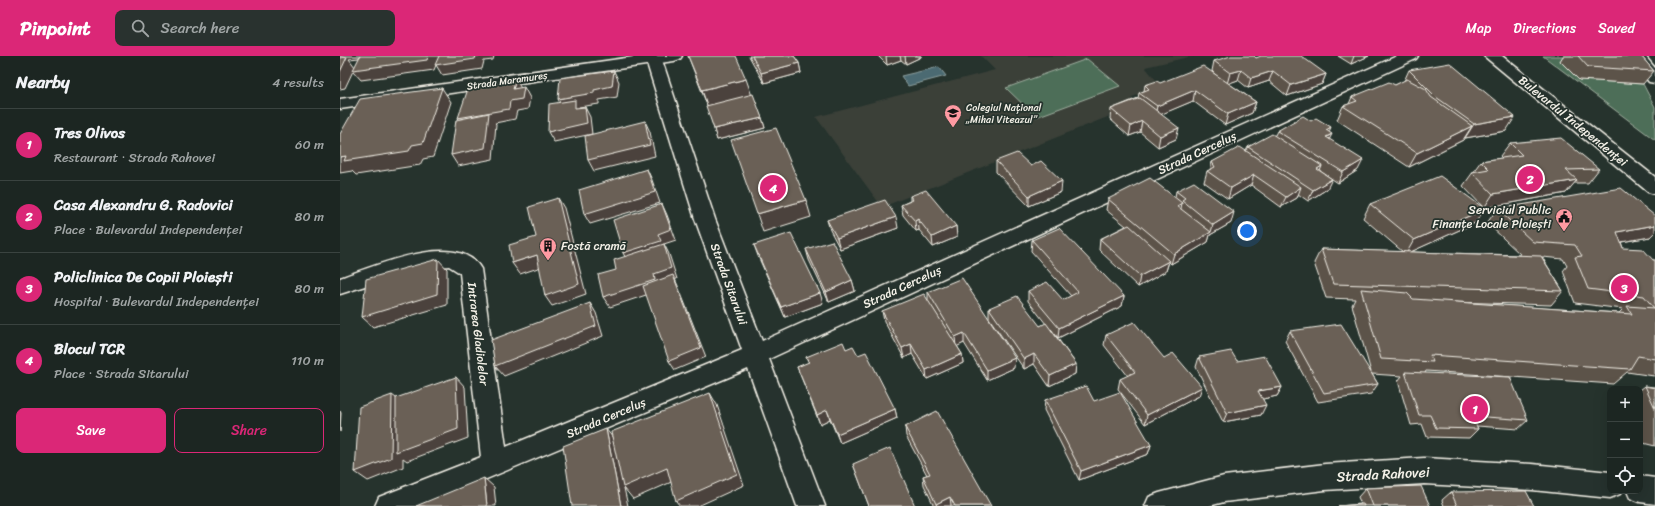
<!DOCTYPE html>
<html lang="en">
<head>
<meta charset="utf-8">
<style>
  body { margin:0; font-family:Sriracha,sans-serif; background:#29322f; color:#f1f3f6 }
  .controls { position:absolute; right:12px; bottom:12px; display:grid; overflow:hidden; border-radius:8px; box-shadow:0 4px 16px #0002 }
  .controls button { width:36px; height:36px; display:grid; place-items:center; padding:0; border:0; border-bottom:1px solid #3a4340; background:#1c2622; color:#f1f3f6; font:20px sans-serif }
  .you { position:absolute; left:907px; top:175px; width:14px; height:14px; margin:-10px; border:3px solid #fff; border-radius:50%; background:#1a73e8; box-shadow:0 0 0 6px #1a73e833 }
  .badge { display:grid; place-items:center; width:26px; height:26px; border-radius:50%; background:#db2777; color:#fff; font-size:13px; font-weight:700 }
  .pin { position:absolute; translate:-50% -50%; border:2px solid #fff; box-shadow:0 1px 4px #0006 }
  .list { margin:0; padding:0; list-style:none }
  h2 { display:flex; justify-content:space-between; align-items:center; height:52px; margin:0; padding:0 16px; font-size:17px }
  h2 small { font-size:13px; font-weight:400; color:#a0a5a5 }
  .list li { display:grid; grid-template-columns:26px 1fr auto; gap:12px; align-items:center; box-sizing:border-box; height:72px; padding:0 16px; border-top:1px solid #3a4340 }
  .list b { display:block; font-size:15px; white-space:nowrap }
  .list p { margin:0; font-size:13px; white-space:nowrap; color:#a0a5a5 }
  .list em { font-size:13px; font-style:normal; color:#a0a5a5 }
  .actions { display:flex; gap:8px; padding:12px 16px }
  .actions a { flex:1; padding:9px 0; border:1px solid #db2777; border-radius:8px; text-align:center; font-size:14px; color:#db2777 }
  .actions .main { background:#db2777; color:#fff }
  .icon { flex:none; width:22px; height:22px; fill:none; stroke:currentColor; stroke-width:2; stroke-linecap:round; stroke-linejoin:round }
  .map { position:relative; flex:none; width:1315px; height:450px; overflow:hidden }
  header { display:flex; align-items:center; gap:24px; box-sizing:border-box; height:56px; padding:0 20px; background:#db2777; color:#fff }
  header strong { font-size:19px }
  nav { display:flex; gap:22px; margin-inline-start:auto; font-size:14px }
  .search { width:280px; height:36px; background:#29322f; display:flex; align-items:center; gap:10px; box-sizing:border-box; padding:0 14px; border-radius:8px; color:#a0a5a5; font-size:15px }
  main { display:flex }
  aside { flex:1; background:#1c2622 }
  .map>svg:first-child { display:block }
  .built { fill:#3b4039 }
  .green { fill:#4d6e59; stroke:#a0b0a0 }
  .water { fill:#4b6b72; stroke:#8fa1a1 }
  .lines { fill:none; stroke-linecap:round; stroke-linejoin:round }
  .street-casing { stroke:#f4f1e8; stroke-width:3 }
  .secondary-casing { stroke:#f4f1e8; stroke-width:3 }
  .primary-casing { stroke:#f4f1e8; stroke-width:3 }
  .street { fill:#26332d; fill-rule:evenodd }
  .secondary { fill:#26332d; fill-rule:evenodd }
  .primary { fill:#26332d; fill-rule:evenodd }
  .wall { fill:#5c534a; stroke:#f4f1e8; fill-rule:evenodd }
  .shaded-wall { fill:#4b433c; stroke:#f4f1e8 }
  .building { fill:#6b6056; stroke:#f4f1e8 }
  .labels { text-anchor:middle; stroke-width:3.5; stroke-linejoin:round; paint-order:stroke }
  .far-street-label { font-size:10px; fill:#f4f1e8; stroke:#26332d }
  .far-poi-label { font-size:10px; fill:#f4f1e8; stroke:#26332d; text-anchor:start }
  .street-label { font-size:12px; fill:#f4f1e8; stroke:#26332d }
  .poi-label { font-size:12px; fill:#f4f1e8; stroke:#26332d; text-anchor:end }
  .near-street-label { font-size:14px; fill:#f4f1e8; stroke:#26332d }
</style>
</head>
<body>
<header>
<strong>Pinpoint</strong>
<div class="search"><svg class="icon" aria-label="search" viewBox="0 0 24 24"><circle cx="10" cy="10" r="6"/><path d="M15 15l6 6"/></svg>Search here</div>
<nav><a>Map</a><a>Directions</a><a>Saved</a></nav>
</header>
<main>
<aside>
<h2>Nearby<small>4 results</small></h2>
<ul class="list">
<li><span class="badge">1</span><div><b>Tres Olivos</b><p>Restaurant · Strada Rahovei</p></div><em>60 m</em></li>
<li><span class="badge">2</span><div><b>Casa Alexandru G. Radovici</b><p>Place · Bulevardul Independenței</p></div><em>80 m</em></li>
<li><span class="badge">3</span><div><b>Policlinica De Copii Ploiești</b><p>Hospital · Bulevardul Independenței</p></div><em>80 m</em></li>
<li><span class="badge">4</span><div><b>Blocul TCR</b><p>Place · Strada Sitarului</p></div><em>110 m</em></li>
</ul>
<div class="actions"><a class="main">Save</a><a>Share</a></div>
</aside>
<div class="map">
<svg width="1315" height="450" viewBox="0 0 1315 450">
  <rect width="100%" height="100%" fill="#26332d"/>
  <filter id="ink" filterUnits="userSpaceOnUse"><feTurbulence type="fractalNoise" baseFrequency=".025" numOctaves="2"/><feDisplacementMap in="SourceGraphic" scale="8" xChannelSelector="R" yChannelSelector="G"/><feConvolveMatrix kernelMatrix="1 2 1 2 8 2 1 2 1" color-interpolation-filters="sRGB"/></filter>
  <g filter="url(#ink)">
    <path class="built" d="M641,0H853L805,11L821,30L792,41L790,52L542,151L476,61L655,14Z"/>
    <g class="green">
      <path d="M1203,0H1232L1222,2L1220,5L1239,24L1303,28L1315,51V84Z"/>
      <path d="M747,3L780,30L696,61L666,32Z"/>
    </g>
    <path class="water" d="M599,11L606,20L568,30L561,20Z"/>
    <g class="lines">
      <g class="street-casing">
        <g id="street">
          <path d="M1057,0H1078L1076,3L429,303L485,450H457L408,313L82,450H35L39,441L141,401L120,217L109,210L78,213L0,238V222C33,211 118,173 141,213L166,391L402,294L355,163L306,4L308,1L317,0L322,4L375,163L422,285Z"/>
          <path d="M1288,0H1305L1315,12V27L1309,26Z"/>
          <path d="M1084,402L1192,408L1270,416V435H1281L1280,438L1270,442L1192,434L1084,428L985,434L884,446L869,450H805L809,441L819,437L884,420L985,408Z"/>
          <path d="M1300,420L1315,422V448L1300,446L1290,442L1287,435H1300Z"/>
        </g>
      </g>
      <g class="secondary-casing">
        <path id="secondary" d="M300,0H342L340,3L334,5L0,53V43Z"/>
      </g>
      <g class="primary-casing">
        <path id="primary" d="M1144,0H1162L1315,121V138L1308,136Z"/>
      </g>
      <use href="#street" class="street"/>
      <use href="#secondary" class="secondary"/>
      <use href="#primary" class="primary"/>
    </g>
    <g class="wall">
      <path d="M348,0L411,39L422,62L425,72L377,84L374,73L367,49Z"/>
      <path d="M409,0H454L459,7L461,17L424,27Z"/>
      <path d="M538,0H581V1L566,8L561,4L547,9Z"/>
      <path d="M998,0H1029L1011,8Z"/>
      <path d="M1223,0H1301L1314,15L1303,28L1239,24L1220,5Z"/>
      <path d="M916,2L986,18L982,28L947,40L929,25L908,32L898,24L888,27L916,46L912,57L885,69L853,45L821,58L836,83L818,91L800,76L789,80L770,63L771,53L798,42L799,37L804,35L805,29L878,21L872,15L874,5Z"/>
      <path d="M1069,14L1166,75L1125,82V81L1123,84L1069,111L997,64L1003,50L1009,48L1012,41L1055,29L1064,25Z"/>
      <path d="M937,75L989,76V83L1018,114L998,127L980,115L987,133L968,145L958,138L957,142L941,151L911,129L888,143L864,126L867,115L870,114L872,106L906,95L908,91L935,79Z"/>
      <path d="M1170,87L1259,113L1248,127H1234L1226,137L1144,152L1123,130L1141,105L1162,102L1160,100Z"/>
      <path d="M656,105L691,110L721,136L689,150L656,116Z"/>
      <path d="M836,135L891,167L870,179L868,186L831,208L829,206L826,215L798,231L759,194L760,183L786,170L766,154L768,143L835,141Z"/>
      <path d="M570,140L616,170L617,181L593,191L579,174L576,175L563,159L561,149L570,145Z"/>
      <path d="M1030,148L1145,153L1135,167L1070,196L1181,199L1147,167L1157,153L1310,181L1281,186L1283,192L1313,204H1315V318L1314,320L1287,316L1273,328L1086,315L1085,317L1188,364L1178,373L1137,370L1138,373L1129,382L1087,381L1082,368L1071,369L1058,325L1062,320L1032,318L1038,328L1031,338L978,346L945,285L950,275L1031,316L1012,249L1015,243L986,242L974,207L981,193L1063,196L1023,162ZM1202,201L1223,203L1227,210L1223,215L1235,247L1283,253L1279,257L1112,246L1211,249L1223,235Z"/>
      <path d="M487,164L558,172L500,193L490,174Z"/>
      <path d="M692,184L784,240L782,250L718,282L711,273L736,308L735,318L709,330L694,308L684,313L649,262V252L700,270L706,268L688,245V235L723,244L731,240L691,195Z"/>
      <path d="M414,189L483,247L445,261L418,200Z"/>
      <path d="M466,193L512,224L515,235L489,246L469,204Z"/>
      <path d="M588,236L674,312L647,324L624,287L617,290L622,298L623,307L587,323L572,298L564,302L544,265L542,255L588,244Z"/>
      <path d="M766,279L824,302L859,340L805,368L778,333L780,323L788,320L764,289Z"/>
      <path d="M506,293L518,299L555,353L557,362L500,387L490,363L480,368L457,311L469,307L466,301Z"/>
      <path d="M859,301L897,305L942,331L937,340L922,343L921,359L883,366L856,311Z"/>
      <path d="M1305,330L1314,331L1315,330V390L1303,387L1300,381V334Z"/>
      <path d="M705,344L811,389L808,398L739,424L704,354Z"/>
      <path d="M565,371L651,450H611V449L610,450H594L584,429L583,420L587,419L566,380Z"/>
      <path d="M513,408L575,450H529Z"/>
      <path d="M1026,432L1090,450H998L1021,448L1018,441Z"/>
      <path d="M1111,436L1194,450H1104L1102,444Z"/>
    </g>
    <g class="shaded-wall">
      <path d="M0,0H20L19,2L9,3L15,11L88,0H154L153,4L144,5L142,13L102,19L96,9L94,14L21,24L13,15L5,32L0,33Z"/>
      <path d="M546,0H560L561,4L547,9Z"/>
      <path d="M565,0H581V1L566,8Z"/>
      <path d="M1014,0H1029L1011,8Z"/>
      <path d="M459,7L461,17L424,27L421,17Z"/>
      <path d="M901,14L898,24L887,28L890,17Z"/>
      <path d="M274,15L279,26L277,41L259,44V48L239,51L241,55L223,53L218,43L254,34Z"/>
      <path d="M933,15L929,25L908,32L911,22Z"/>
      <path d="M986,18L982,28L947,40L951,29Z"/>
      <path d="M406,23L412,40L368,52L362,34Z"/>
      <path d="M176,24L182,34L184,31L190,42L188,53L177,55L175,63L155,67L156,68L153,103L118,110L111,99L125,72L118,62L173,33Z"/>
      <path d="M102,32L111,46L93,101L83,103L80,109L16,119L12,115L0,117V101L6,100Z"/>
      <path d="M855,34L853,45L815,61L817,50Z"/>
      <path d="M916,46L912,57L885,69L888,58Z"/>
      <path d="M245,51L250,61L252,78L214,86L208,76Z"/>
      <path d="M1175,61L1166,75L1125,82L1134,68Z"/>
      <path d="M422,62L425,72L377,84L374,73Z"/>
      <path d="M305,65L310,76L315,100L254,115L248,104Z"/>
      <path d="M802,65L800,76L789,80L791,70Z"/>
      <path d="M1132,70L1123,84L1069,111L1077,97Z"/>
      <path d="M991,71L987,81L992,78L987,88L982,92L986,74Z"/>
      <path d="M839,72L836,83L818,91L820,80Z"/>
      <path d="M1023,104L1018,114L998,127L1003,116Z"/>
      <path d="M982,110L978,120L977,113Z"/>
      <path d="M307,113L312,124L320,147L250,168L244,158Z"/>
      <path d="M914,119L911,129L888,143L891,132Z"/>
      <path d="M992,123L987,133L968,145L973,134Z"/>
      <path d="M1237,124L1226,137L1144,152L1153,138Z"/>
      <path d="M722,125L721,136L689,150V140Z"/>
      <path d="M961,131L957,142L941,151L946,141Z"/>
      <path d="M218,142L224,152L246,238L212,250L205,240Z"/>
      <path d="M466,144L471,161L423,176L417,158Z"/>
      <path d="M842,147L840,158L837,150Z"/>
      <path d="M322,148L327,159L336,184L324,188L289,208L283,197Z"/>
      <path d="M1145,153L1135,167L1066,198L1074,184Z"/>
      <path d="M894,156L891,167L870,179L868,186L831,208L834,198L871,176L873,169Z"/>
      <path d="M556,161L558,172L500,193L497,182Z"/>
      <path d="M578,163L579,174L576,175L575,165Z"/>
      <path d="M1315,169V176L1310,181L1264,189L1277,176Z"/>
      <path d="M616,170L617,181L593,191L592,181Z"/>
      <path d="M324,188L329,198L337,223H335L338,230L366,301L335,314L329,305L321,234L270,251L263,241L314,218Z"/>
      <path d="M197,199L204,210L180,218L172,207Z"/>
      <path d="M98,203L107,213V249L33,271L22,261Z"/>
      <path d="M829,205L826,215L798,231L800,220Z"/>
      <path d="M512,224L515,235L489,246L486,236Z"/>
      <path d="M480,237L483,247L445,261L441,251Z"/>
      <path d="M784,240L782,250L718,282L719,272Z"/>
      <path d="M250,247L256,257L263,280L164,320L155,310Z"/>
      <path d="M624,277V287L616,291L615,281Z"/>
      <path d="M571,288L572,298L564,302L562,292Z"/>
      <path d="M622,298L623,307L587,323L586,314Z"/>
      <path d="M694,298V308L684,313V303Z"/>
      <path d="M675,302L674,312L647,324V314Z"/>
      <path d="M736,308L735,318L709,330L710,320Z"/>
      <path d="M116,321L125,331L128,382L67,405L63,402V411L28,425L15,416L52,339L64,348Z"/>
      <path d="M862,331L859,340L805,368L807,359Z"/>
      <path d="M942,331L937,340L914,345L918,335Z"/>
      <path d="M370,337L377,349L404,429L358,450H340L336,445Z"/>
      <path d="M926,349L921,359L883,366L887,357Z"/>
      <path d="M555,353L557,362L500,387L497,378Z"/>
      <path d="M487,354L490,363L480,368L477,359Z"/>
      <path d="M0,355L1,357L0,376Z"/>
      <path d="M266,373L273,382L327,412L336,424L293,443L284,432L288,450H281Z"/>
      <path d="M811,389L808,398L739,424L741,415Z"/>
      <path d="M144,422L154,431L156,450H147Z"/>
      <path d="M610,441L611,449L610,450H597L596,448Z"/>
    </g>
    <g class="building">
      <path d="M20,0H88L87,4L13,14Z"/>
      <path d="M99,0H136L135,3L95,9Z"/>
      <path d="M348,0H396L406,23L362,34Z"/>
      <path d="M412,0H454L459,7L421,17Z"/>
      <path d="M891,0H914L916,2L921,0H961L986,18L951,29L933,15L911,22L901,14L890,17L874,5Z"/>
      <path d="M1238,0H1301L1314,15L1248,11Z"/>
      <path d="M7,1L0,16V2Z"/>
      <path d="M1110,7L1175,61L1134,68L1096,41L1069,14Z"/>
      <path d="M863,10L916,46L888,58L855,34L817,50L799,37L809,33L805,29L817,25L820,27Z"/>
      <path d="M274,15L272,30L254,34V37L218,43L220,22Z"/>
      <path d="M1067,23L1086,33L1091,41L1132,70L1077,97L1003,50L1017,45L1012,41L1049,26L1055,29Z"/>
      <path d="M176,24L173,33L184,31L182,43L170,45L169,53L118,62L129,30Z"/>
      <path d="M102,32L83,87L72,89L69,95L4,105L6,100L0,101V78L20,43Z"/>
      <path d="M413,38L422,62L374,73L366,50Z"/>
      <path d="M800,42L839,72L820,80L802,65L791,70L771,53Z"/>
      <path d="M235,44V52L245,51L247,67L208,76L209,48Z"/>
      <path d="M149,57L145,92L111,99L116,64Z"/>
      <path d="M963,60L971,65L976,62L991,71L986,74L992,78L986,81L1023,104L1003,116L937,75Z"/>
      <path d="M305,65L310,89L248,104L245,80Z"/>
      <path d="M436,72L466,144L417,158L391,84Z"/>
      <path d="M932,78L982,110L977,113L992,123L973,134L908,91Z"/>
      <path d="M1221,82L1259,113L1226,114L1237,124L1153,138L1132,116L1149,113L1141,105L1182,99L1170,87Z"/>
      <path d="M900,91L961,131L946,141L914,119L891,132L867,115L875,111L872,106Z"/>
      <path d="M677,97L691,110L701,105L722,125L689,140L656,105Z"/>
      <path d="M307,113L315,136L244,158L239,134Z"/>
      <path d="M1100,120L1145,153L1074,184L1030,148Z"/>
      <path d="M810,122L842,147L837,150L871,176L834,198L768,143Z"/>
      <path d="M854,126L894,156L873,169L842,144L845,142L836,135Z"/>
      <path d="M1281,132L1315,160V169L1277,176L1283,192L1303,193L1313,204H1315V252H1314L1304,240L1248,233L1235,201L1242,200L1235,189L1193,186L1157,153Z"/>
      <path d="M586,134L616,170L592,181L578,163L575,165L561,149L573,144L570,140Z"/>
      <path d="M218,142L239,228L205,240L197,199L172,207L169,189L196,181L189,151Z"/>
      <path d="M545,144L556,161L497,182L487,164Z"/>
      <path d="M322,148L331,173L318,178L321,185L283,197L273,164Z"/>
      <path d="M789,169L829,205L800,220L760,183Z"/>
      <path d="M719,172L784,240L719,272L688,235L707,226L723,244L738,236L692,184Z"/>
      <path d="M451,177L480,237L441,251L414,189Z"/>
      <path d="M492,185L512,224L486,236L466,193Z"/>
      <path d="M324,188L331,212L314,218L315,224L263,241L258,219L276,214L274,204Z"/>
      <path d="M981,193L1201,200L1223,235L993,228Z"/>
      <path d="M98,203L97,238L22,261L26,223Z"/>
      <path d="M333,219L361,292L329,305L303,230Z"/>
      <path d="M622,222L675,302L647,314L624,277L615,281L588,236Z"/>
      <path d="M1021,233L1067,237L1073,243L1292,258L1287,250L1315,252V303L1298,300L1290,313L1090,299L1093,306L1041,303Z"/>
      <path d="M584,238L622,298L586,314L571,288L562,292L542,255Z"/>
      <path d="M677,240L700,270L706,267L736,308L710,320L694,298L684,303L649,252Z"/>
      <path d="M250,247L256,270L155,310L151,284Z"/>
      <path d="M794,266L824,302L833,297L862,331L807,359L780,323L795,316L766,279Z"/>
      <path d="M1001,268L1038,328L984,337L950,275Z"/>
      <path d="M503,286L506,293L513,290L518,299L526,296L555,353L497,378L487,354L477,359L457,311L469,306L466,301Z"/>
      <path d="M891,295L897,305L925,300L942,331L918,335L926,349L887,357L859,301Z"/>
      <path d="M1065,316L1170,321L1188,364L1132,360L1138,373L1096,372L1090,359H1079Z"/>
      <path d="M116,321L118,373L56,396V342Z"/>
      <path d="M746,330L754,345L780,336L811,389L741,415L705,344Z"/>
      <path d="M1305,330L1315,332V352Z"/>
      <path d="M370,337L397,418L336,445L327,412L283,431L271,376Z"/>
      <path d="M52,339L51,402L15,416L19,351Z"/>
      <path d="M597,355L651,450H615L610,441L596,448L583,420L590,418L565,371Z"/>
      <path d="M266,373L281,450H232L223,390Z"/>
      <path d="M550,392L575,450H529L513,408Z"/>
      <path d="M144,422L147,450H76Z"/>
      <path d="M1081,430L1090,450H1033L1026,432Z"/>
      <path d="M1186,435L1194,450H1117L1111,436Z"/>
      <path d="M1023,448L1024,450H998Z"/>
    </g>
  </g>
  <defs>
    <g id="school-pin" transform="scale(0.9)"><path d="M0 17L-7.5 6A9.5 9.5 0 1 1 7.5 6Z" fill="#ff9aa2" stroke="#26332d"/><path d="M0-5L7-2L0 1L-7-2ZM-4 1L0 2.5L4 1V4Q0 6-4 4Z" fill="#111"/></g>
    <g id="civic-pin" transform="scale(0.9)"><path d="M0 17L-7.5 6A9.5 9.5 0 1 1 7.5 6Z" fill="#ff9aa2" stroke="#26332d"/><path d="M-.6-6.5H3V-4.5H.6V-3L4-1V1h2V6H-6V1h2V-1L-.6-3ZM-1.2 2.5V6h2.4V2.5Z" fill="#111"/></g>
    <g id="building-pin" transform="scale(0.9)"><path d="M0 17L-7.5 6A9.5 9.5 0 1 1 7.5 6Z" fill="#ff9aa2" stroke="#26332d"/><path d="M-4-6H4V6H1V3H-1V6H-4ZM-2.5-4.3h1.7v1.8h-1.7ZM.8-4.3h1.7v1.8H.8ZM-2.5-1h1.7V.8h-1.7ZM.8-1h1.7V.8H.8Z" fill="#111"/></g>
  </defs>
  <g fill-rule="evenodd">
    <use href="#school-pin" x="613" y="57"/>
    <use href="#civic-pin" x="1224" y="161"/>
    <use href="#building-pin" x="208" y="190"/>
  </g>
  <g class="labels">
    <g class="far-street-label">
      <text transform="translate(167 24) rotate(-8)" y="4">Strada Maramureș</text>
    </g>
    <g class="far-poi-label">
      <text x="626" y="55">Colegiul Național<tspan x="626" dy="12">„Mihai Viteazul”</tspan></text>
    </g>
    <g class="street-label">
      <text transform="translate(1233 65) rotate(39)" y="4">Bulevardul Independenței</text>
      <text transform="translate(857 97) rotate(-25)" y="4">Strada Cerceluș</text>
      <text transform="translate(389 228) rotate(70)" y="4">Strada Sitarului</text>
      <text transform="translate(562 231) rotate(-25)" y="4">Strada Cerceluș</text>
      <text transform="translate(138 278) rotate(83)" y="4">Intrarea Gladiolelor</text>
      <text transform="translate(266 362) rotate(-23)" y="4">Strada Cerceluș</text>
    </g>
    <g class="poi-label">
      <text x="1211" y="158">Serviciul Public<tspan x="1211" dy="14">Finanțe Locale Ploiești</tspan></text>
      <text x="221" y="194" text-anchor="start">Fostă cramă</text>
    </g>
    <g class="near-street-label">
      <text transform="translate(1043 418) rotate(-3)" y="5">Strada Rahovei</text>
    </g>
  </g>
</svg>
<div class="controls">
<button>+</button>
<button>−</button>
<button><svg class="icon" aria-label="locate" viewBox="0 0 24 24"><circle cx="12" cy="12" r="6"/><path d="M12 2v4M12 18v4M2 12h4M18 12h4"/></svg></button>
</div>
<div class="you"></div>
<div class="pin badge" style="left:1135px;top:353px">1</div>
<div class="pin badge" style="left:1190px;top:123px">2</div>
<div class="pin badge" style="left:1284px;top:232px">3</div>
<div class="pin badge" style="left:433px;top:132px">4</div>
</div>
</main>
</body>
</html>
